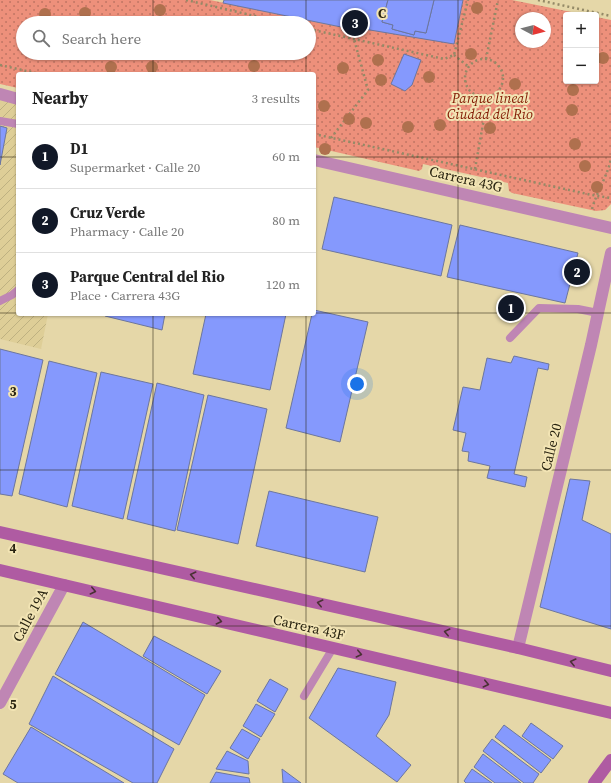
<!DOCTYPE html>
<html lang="en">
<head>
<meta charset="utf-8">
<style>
  body { margin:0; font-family:"Source Serif 4",serif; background:#f2f2f2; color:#222 }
  .controls { position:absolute; right:12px; top:12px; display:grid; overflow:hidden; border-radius:4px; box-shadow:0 1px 3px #0004 }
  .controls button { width:36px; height:36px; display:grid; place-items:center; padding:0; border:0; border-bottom:1px solid #e0e0e0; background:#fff; color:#222; font:20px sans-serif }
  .compass { position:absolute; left:515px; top:12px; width:36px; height:36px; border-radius:50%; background:#fff; box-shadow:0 1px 3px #0004; rotate:97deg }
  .you { position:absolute; left:357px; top:384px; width:14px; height:14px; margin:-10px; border:3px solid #fff; border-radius:50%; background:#1a73e8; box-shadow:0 0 0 6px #1a73e833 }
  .badge { display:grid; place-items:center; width:26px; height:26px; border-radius:50%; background:#111827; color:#fff; font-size:13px; font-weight:700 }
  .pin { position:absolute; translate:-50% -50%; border:2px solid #fff; box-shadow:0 1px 4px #0006 }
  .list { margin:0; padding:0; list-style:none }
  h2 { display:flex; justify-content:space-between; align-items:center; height:52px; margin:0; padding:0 16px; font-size:17px }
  h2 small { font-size:13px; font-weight:400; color:#767676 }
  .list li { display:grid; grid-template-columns:26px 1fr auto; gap:12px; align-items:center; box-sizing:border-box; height:64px; padding:0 16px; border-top:1px solid #e0e0e0 }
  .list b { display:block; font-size:15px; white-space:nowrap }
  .list p { margin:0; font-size:13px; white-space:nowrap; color:#767676 }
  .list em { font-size:13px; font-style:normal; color:#767676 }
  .icon { flex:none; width:22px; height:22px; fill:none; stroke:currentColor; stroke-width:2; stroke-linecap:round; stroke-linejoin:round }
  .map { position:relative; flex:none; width:611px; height:783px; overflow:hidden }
  .search { position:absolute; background:#fff; box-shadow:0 1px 3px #0004; left:16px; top:16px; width:300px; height:44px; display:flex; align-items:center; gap:10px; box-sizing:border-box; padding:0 14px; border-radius:22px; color:#767676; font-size:15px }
  .panel { position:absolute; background:#fff; box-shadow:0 1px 3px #0004; left:16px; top:72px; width:300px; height:244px; border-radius:4px }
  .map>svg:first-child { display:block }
  .industrial { fill:url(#industrial-furrows) }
  .park { fill:url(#park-dots); fill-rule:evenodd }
  .building { fill:#8599fd; stroke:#6c769e }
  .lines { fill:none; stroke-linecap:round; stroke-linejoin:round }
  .path { stroke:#948a67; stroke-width:2.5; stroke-dasharray:2 3; stroke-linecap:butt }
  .lane { stroke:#bf86b4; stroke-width:8 }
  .street { stroke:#bf86b4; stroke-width:12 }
  .secondary { stroke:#af5ba2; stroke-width:12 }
  .tree { fill:#af704e }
  .oneway { stroke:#4a3134 }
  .grid { fill:none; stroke:#282310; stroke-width:1; stroke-opacity:0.55 }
  .labels { text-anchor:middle; stroke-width:4; stroke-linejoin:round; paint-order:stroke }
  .park-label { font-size:14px; font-style:italic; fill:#831b04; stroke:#f2e4b4 }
  .street-label { font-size:14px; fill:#282310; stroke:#f2e4b4 }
  .grid-label { font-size:13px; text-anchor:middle; font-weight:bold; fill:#282310; stroke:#f2e4b4; stroke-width:4; stroke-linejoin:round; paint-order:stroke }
</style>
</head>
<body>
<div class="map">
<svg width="611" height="783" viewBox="0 0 611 783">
  <defs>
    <pattern id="industrial-furrows" width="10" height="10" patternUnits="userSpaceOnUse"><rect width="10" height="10" fill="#dece97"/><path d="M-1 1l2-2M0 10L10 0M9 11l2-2" fill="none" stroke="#beb181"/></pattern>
    <pattern id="park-dots" width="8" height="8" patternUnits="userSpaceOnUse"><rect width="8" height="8" fill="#ed907b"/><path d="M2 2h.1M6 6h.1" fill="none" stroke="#c07563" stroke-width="1.8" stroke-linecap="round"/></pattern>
  </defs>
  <rect width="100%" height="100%" fill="#e5d7a8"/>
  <path class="industrial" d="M0,99L18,103V314H48L41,349L0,339Z"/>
  <path class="park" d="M0,0H210L350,29L352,27L454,43L463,0H512L586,15H566V81H596V17L611,20V204L605,210L596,211L512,193L509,191L508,183L423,164L422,169L419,171L314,147V74H18V88L0,84ZM521,18H545V42H521ZM23,23H309V53H23Z"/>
  <g class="building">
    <path d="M224,0H388L382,22L393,25L392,29L414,35L415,31L426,33L434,0H463L454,44L352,27L351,29L223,3Z"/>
    <path d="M388,0H434L426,33L415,31L414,35L392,29L393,25L382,22Z"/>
    <path d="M404,54L421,60L412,85L405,91L391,84Z"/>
    <path d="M0,126L7,128L0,165Z"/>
    <path d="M334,197L452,225L441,276L322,249Z"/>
    <path d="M460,225L578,253L565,303L447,277Z"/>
    <path d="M314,310L368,322L340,442L286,428L312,314H314Z"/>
    <path d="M106,314H165L162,330L105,316Z"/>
    <path d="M206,314H286L270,390L193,374Z"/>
    <path d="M0,349L43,360L12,496L0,494Z"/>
    <path d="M514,356L549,364L548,370L538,368L514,474L527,477L525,487L487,478L490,466L468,461L469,452L462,451L466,433L453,430L463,387L480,390L487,358L511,363Z"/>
    <path d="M49,361L97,373L67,507L19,494Z"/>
    <path d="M101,372L153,384L123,519L72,506Z"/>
    <path d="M157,383L204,395L175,531L127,519Z"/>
    <path d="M208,395L267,409L238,544L177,530Z"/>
    <path d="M570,479L590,481L582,520L611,534V629L540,607Z"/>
    <path d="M269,491L378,517L365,572L256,546Z"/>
    <path d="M83,622L205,695L179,745L55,674Z"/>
    <path d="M154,636L221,671L207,694L143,656Z"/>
    <path d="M338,668L396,682L389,715L376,736L411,765L397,782L309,718Z"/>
    <path d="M53,676L174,749L157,783H133L29,724Z"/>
    <path d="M270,679L288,689L275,712L257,701Z"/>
    <path d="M256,704L275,714L261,737L243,726Z"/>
    <path d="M531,723L563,746L553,759L522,736Z"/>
    <path d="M504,725L551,760L541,773L495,737Z"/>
    <path d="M31,727L124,783H18L3,774Z"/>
    <path d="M242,729L260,739L248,759L230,748Z"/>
    <path d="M492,739L539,774L533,783H524L483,751Z"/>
    <path d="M227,751L248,761L249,774L216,769Z"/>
    <path d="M483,754L521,783H495L474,767Z"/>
    <path d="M282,769L301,783H283Z"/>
    <path d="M472,769L492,783H466L464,781Z"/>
    <path d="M216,772L249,778L250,783H210Z"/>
  </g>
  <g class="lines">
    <g class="path">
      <path d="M186,0L285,23"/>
      <path d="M538,0L611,16"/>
      <path d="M309,29L444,59L454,55L468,0"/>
      <path d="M454,55L469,67"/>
      <path d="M486,59L498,0"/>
      <circle cx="484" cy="78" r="19"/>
      <path d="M0,65L40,74"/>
      <path d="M314,134L592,195L611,198"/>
      <path d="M331,138L368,90L354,39"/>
      <path d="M475,169L488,96"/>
      <path d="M592,209C597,191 607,177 611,159"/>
    </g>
    <g class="lane">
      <path d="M0,121L18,124"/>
      <path d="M0,301L12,295L18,290"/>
      <path d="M510,338L539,308L578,309L598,313"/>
      <path d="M304,696L333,648"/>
    </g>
    <g class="street">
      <path d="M0,94L18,99"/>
      <path d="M314,160L611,228"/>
      <path d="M518,648L591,345L611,253"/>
      <path d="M0,703L64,585"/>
    </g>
    <g class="secondary">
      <path d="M0,532L518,648L611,671"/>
      <path d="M0,570L611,713"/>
      <path d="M594,783L611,760"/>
    </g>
  </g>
  <g class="tree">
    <circle cx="477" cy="8" r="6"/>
    <circle cx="160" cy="10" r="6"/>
    <circle cx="85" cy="13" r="6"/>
    <circle cx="45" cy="14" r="6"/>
    <circle cx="471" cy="54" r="6"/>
    <circle cx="603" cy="58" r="6"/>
    <circle cx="378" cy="60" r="6"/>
    <circle cx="254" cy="66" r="6"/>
    <circle cx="111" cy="67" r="6"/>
    <circle cx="152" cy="67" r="6"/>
    <circle cx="343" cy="68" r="6"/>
    <circle cx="429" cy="77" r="6"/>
    <circle cx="381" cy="80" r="6"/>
    <circle cx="515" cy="84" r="6"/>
    <circle cx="573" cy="90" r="6"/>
    <circle cx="324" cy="106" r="6"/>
    <circle cx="572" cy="110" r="6"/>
    <circle cx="349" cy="119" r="6"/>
    <circle cx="366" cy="123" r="6"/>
    <circle cx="440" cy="125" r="6"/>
    <circle cx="408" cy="127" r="6"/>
    <circle cx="490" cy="128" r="6"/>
    <circle cx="575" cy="144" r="6"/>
    <circle cx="325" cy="149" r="6"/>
    <circle cx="585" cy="166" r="6"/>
    <circle cx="597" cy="187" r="6"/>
  </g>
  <defs><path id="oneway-chevron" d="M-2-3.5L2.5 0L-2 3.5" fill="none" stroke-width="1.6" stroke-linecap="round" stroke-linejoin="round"/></defs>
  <g class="oneway">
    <use href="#oneway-chevron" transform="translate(193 575) rotate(-167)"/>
    <use href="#oneway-chevron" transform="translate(93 591) rotate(13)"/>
    <use href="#oneway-chevron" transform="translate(320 603) rotate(-167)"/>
    <use href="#oneway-chevron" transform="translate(219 621) rotate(13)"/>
    <use href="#oneway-chevron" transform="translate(447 632) rotate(-167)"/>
    <use href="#oneway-chevron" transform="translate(359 654) rotate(13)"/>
    <use href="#oneway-chevron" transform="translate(573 662) rotate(-166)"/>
    <use href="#oneway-chevron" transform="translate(486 684) rotate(13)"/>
  </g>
  <path class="grid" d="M153,0V23M306,0V23M458,0V783M153,53V74M306,53V74M0,157H18M314,157H611M0,313H18M314,313H611M153,314V783M306,314V783M0,470H611M0,626H611"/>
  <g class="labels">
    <g class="park-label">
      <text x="490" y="103">Parque lineal<tspan x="490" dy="16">Ciudad del Rio</tspan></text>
    </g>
    <g class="street-label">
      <text transform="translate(466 179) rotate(13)" y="5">Carrera 43G</text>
      <text transform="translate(551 447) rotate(-76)" y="5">Calle 20</text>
      <text transform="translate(30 615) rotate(-62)" y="5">Calle 19A</text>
      <text transform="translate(309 627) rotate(13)" y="5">Carrera 43F</text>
    </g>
  </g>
  <g class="grid-label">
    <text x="382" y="18">C</text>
    <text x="13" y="396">3</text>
    <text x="13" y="553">4</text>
    <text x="13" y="709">5</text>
  </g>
</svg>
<div class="controls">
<button>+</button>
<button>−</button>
</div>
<svg class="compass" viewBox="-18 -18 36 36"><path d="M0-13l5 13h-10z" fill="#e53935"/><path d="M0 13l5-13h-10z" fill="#767676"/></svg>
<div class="you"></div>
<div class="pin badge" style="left:511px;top:308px">1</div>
<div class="pin badge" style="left:577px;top:272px">2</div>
<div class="pin badge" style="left:355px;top:23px">3</div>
<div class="search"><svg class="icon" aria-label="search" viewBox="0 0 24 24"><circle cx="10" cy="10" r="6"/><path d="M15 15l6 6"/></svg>Search here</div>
<section class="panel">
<h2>Nearby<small>3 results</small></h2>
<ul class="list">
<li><span class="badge">1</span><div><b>D1</b><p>Supermarket · Calle 20</p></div><em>60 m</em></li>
<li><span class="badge">2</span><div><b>Cruz Verde</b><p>Pharmacy · Calle 20</p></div><em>80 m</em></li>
<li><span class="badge">3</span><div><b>Parque Central del Rio</b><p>Place · Carrera 43G</p></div><em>120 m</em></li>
</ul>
</section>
</div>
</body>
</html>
